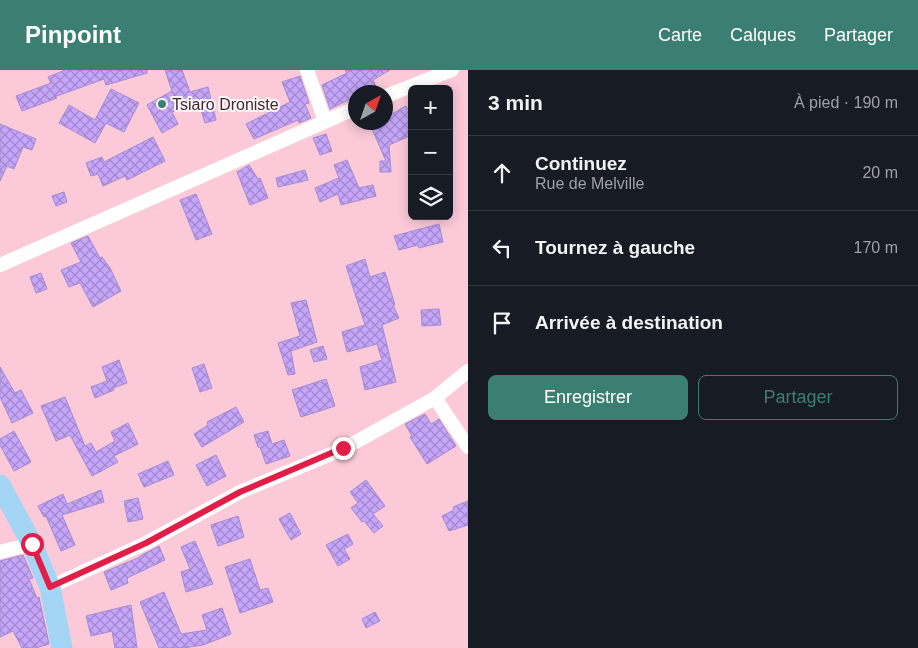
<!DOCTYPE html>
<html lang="fr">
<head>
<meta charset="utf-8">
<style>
  body { margin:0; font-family:Helvetica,sans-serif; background:#242831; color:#f1f3f6 }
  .controls { position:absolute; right:15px; top:15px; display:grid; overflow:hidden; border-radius:8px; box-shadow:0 2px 12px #0003 }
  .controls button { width:45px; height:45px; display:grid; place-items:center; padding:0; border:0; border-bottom:1px solid #363941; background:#171b24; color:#f1f3f6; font:25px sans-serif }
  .compass { position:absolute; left:348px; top:15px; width:45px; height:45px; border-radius:50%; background:#171b24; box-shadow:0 2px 12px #0003; rotate:40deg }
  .stop { position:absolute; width:15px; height:15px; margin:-11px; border:4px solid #e11d48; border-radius:50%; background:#fff }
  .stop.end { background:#e11d48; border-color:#fff; box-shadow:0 1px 5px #0008 }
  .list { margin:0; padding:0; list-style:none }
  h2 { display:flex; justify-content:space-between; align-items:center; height:65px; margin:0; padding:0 20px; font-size:21px }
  h2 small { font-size:16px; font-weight:400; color:#9ea1a6 }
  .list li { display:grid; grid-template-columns:32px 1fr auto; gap:15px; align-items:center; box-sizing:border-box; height:75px; padding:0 20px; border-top:1px solid #363941 }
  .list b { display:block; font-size:19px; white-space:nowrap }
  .list p { margin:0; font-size:16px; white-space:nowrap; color:#9ea1a6 }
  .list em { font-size:16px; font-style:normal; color:#9ea1a6 }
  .actions { display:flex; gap:10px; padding:15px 20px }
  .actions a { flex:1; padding:11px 0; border:1px solid #3b7f73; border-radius:8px; text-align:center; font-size:18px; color:#3b7f73 }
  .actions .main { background:#3b7f73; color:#fff }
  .icon { flex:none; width:28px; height:28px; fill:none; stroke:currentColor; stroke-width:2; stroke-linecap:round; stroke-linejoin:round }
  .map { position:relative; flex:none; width:468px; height:578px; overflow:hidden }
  header { display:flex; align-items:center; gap:30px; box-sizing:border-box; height:70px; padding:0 25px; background:#3b7f73; color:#fff }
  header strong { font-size:24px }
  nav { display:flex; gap:28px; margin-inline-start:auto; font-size:18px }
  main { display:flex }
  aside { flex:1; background:#171b24 }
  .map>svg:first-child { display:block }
  .building { fill:url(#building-cross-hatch); stroke:#a48ccf }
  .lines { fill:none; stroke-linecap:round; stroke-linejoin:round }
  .minor { stroke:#fff; stroke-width:14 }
  .primary { stroke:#a5d5f5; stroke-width:21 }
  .route { stroke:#e11d48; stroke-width:6 }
  .poi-dot { fill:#3b7f73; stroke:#f9f9f9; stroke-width:2 }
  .labels { text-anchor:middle; stroke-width:4; stroke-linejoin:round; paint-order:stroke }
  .poi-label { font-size:16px; fill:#45262f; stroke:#f9f9f9; text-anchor:start }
</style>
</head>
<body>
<header>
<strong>Pinpoint</strong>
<nav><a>Carte</a><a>Calques</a><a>Partager</a></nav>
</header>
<main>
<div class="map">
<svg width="468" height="578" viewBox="0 0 468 578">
  <defs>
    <pattern id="building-cross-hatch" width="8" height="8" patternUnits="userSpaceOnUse" patternTransform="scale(1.25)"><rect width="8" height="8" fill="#c5a6fb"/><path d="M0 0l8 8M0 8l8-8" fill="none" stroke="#a287cc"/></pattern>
  </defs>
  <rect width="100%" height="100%" fill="#fbc9d7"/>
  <g class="building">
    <path d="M65,0H147V3L106,15L104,9L54,27L57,28L22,41L16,26L51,13L48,7Z"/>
    <path d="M165,0H182L190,22L208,17L216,50L205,53L199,33L172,42L178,54L162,63L147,35L172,21Z"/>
    <path d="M345,0H390L373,10L377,18L366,22H356V26L330,39L322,15L347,3Z"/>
    <path d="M300,6L309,33L305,34L311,48L299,53L298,50L254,69L246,54L290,32L282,12Z"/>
    <path d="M111,19L139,33L124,62L106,53L95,73L59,53L69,35L95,50Z"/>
    <path d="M406,36L412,47V65L389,75L391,102H380V91H386L369,52H386V47Z"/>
    <path d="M0,54L36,69L32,80L23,77L14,99L7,96L0,111Z"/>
    <path d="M326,64L332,81L320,85L313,68Z"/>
    <path d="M153,67L165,91L127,110L125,106L103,116L98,104L91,106L86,93L102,87L104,92Z"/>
    <path d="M347,90L359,118L373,115L376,126L341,135L338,124L320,132L315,118L339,108L334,95Z"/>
    <path d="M249,95L258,109L260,108L268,128L250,135L237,102Z"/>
    <path d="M305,100L308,110L278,117L276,108Z"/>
    <path d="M64,122L67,132L56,136L52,126Z"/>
    <path d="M196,124L212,164L196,170L180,130Z"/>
    <path d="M439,154L443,172L419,178L418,175L399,180L394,166Z"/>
    <path d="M88,166L100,188L102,187L110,198L121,221L93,237L80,213L69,217L61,200L81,192L71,173Z"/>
    <path d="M365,189L370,207L385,202L395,235H393L399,248L382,255L396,312L365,320L360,297L382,290L377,274L347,282L342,262L365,255L346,196Z"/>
    <path d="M41,203L47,219L36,223L30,207Z"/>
    <path d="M306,230L317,272L291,281L295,304L288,305L278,273L300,266L291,233Z"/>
    <path d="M439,239L441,255L422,256L421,240Z"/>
    <path d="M323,276L327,289L314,292L310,280Z"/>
    <path d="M119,290L127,313L113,318L114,320L95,328L91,317L107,311L102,297Z"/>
    <path d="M204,294L212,318L200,322L192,298Z"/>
    <path d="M0,297L15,323L21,320L33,343L12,353L0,327Z"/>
    <path d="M326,309L335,336L301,347L292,320Z"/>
    <path d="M65,327L85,376L91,373L96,382L115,371L111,362L128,353L138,374L114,386L118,392L92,406L70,365L56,371L41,336Z"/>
    <path d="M236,337L244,352L202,377L194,364L208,355L207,352Z"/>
    <path d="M425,344L431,354L439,349L456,376L427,394L410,367L412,366L405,354Z"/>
    <path d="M14,361L31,392L14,401L0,375V369Z"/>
    <path d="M268,361L272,374L284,370L290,386L266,394L260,377H258L254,365Z"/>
    <path d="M216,385L226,406L207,416L196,395Z"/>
    <path d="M168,391L174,405L144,417L138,404Z"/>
    <path d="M366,410L385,436L373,444L383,456L374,463L364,451L362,452L351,438L358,433L350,422Z"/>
    <path d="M101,420L104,432L62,445L75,475L61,481L46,446L44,447L38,436L63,424L67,434Z"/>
    <path d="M138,428L143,449L128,452L124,431Z"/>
    <path d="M468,431V455L449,461L442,446L454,440L453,437Z"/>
    <path d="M290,443L301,464L291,470L279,449Z"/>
    <path d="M238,446L244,467L218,476L211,455Z"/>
    <path d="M348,464L353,474L344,479L350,489L338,496L326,475Z"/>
    <path d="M195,471L213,514L186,522L181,502L190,499L181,477Z"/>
    <path d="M159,476L165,490L129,507L127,509L128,513L111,520L104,502L140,487V486Z"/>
    <path d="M23,485L33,508L29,509L37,528L39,527L49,574L36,578H22L13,561L0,567V491Z"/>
    <path d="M250,489L260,520L268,518L273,532L240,543L225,497Z"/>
    <path d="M164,522L181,564L207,560L202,545L222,538L231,564L203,575L183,578H159L140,532Z"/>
    <path d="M131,535L137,578H115L112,561L91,566L86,546Z"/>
    <path d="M375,542L380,551L366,558L362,549Z"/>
  </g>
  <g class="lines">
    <g class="minor">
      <path d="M307,0L325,51"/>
      <path d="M386,26L452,0"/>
      <path d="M0,195L356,38"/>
      <path d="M435,328L468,377"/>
      <path d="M0,482L32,474"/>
      <path d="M50,517L146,473L240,422L343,379L435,328L468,301"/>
    </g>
    <path class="primary" d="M0,415L32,474L50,517L62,578"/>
  </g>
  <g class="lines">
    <path class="route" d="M32,474L50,517L146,473L240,422L343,378"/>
  </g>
  <circle class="poi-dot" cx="162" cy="34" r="5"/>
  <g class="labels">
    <g class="poi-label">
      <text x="172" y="40">Tsiaro Droniste</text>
    </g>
  </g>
</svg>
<div class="controls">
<button>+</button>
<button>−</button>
<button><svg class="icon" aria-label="layers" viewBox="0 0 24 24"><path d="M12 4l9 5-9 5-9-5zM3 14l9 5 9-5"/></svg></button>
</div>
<svg class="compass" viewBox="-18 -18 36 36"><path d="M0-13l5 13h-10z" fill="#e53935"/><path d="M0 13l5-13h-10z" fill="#9ea1a6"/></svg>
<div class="stop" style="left:32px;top:474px"></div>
<div class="stop end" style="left:343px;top:378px"></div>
</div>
<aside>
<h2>3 min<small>À pied · 190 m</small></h2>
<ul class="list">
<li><svg class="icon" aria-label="ahead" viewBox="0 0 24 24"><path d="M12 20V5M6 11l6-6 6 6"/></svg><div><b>Continuez</b><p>Rue de Melville</p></div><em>20 m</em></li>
<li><svg class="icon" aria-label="left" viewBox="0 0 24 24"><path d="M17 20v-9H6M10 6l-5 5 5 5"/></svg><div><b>Tournez à gauche</b></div><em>170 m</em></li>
<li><svg class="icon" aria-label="arrive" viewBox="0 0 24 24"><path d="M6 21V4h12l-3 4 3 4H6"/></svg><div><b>Arrivée à destination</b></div></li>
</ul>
<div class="actions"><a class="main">Enregistrer</a><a>Partager</a></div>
</aside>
</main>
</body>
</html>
